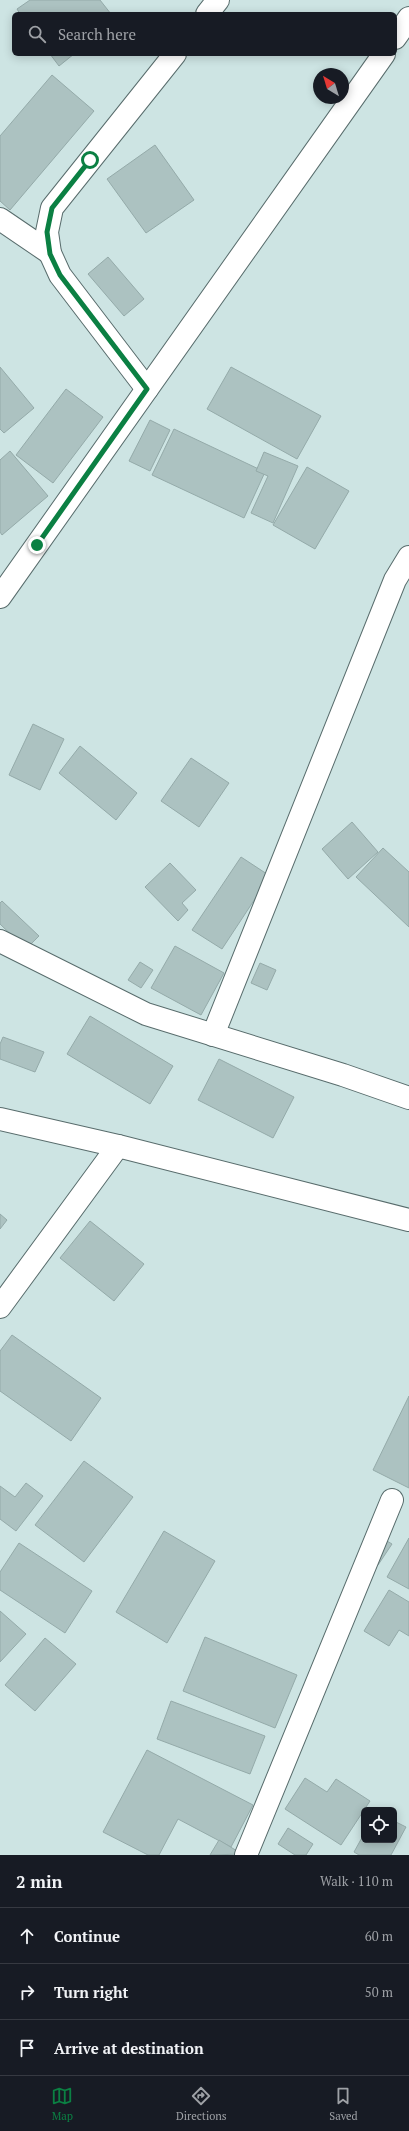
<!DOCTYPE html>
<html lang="en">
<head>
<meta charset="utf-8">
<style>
  body { margin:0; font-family:"PT Serif",serif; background:#20242c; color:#f1f3f6 }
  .controls { position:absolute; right:12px; bottom:12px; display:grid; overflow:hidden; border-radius:6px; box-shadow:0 2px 10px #0003 }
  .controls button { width:36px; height:36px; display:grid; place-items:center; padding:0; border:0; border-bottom:1px solid #363941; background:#171b24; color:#f1f3f6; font:20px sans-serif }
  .compass { position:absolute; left:313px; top:68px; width:36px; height:36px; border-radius:50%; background:#171b24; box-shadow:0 2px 10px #0003; rotate:322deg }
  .stop { position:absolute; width:12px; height:12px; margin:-9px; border:3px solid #0b8043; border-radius:50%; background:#fff }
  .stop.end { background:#0b8043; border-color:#fff; box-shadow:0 1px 4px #0008 }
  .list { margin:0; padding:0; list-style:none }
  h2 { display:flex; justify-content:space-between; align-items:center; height:52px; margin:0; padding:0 16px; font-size:17px }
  h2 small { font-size:13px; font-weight:400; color:#9ea1a6 }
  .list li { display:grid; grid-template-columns:26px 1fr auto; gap:12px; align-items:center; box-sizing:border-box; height:56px; padding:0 16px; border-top:1px solid #363941 }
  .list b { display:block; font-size:15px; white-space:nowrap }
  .list em { font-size:13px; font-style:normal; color:#9ea1a6 }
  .icon { flex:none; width:22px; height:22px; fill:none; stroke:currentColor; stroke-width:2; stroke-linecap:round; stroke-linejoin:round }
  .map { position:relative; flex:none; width:409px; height:1855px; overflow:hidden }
  .search { position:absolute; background:#171b24; box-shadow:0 2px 10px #0003; left:12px; right:12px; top:12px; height:44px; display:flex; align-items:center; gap:10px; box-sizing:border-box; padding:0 14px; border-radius:6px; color:#9ea1a6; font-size:15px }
  .sheet { height:220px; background:#171b24 }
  nav { display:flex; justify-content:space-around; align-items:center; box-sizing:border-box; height:56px; border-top:1px solid #363941; background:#171b24; font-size:11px; color:#9ea1a6 }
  nav a { display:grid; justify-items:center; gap:2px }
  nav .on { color:#0b8043 }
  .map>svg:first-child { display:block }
  .building { fill:#acc2c1; stroke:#94aaa9 }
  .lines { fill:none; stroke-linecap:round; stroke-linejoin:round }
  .minor-casing { stroke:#586c6c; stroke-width:24 }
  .minor { stroke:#fff; stroke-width:22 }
  .route { stroke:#0b8043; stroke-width:5 }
</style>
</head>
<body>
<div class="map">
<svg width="409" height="1855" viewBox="0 0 409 1855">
  <rect width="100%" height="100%" fill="#cde4e3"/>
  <g class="building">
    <path d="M30,0H100L111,14H20L17,9Z"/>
    <path d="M50,54H74L59,66Z"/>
    <path d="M52,75L94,111L10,210L0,201V136Z"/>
    <path d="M155,145L194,200L146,233L107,179Z"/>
    <path d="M108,257L144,299L124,316L88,274Z"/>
    <path d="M0,367L34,408L4,433L0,429Z"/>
    <path d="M231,367L321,416L297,459L207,409Z"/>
    <path d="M66,389L103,417L53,483L16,455Z"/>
    <path d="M150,420L170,430L150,471L129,461Z"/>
    <path d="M174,429L265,472L244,518L152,475Z"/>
    <path d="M10,451L48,496L2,535L0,532V460Z"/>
    <path d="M264,452L298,466L273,523L251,513L268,476L256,471Z"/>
    <path d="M307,467L349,491L315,549L273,525Z"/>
    <path d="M33,724L64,739L40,790L9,775Z"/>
    <path d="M80,746L137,793L116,820L59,773Z"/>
    <path d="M191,758L229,783L199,827L161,801Z"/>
    <path d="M352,822L378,852L348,879L322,849Z"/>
    <path d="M383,848L409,872V927L356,877Z"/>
    <path d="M241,857L270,876L222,949L192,930Z"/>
    <path d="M170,863L196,890L182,903L188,910L178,921L145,887Z"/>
    <path d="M2,901L39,936L26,949L0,924V903Z"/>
    <path d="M175,946L224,973L201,1015L151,988Z"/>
    <path d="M140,962L153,970L141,988L128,980Z"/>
    <path d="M260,963L276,970L267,990L251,983Z"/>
    <path d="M90,1016L173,1066L150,1104L67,1054Z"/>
    <path d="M3,1037L44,1052L35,1072L0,1059V1044Z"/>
    <path d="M219,1059L294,1097L273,1138L198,1100Z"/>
    <path d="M0,1214L7,1220L0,1229Z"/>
    <path d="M90,1221L144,1264L114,1301L60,1258Z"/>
    <path d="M12,1335L101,1398L71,1441L0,1391V1351Z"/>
    <path d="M409,1396V1488L373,1470Z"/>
    <path d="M84,1461L133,1497L84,1562L35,1525Z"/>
    <path d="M26,1483L43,1496L16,1531L0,1519V1486L15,1497Z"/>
    <path d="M164,1531L215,1561L167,1643L116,1612Z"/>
    <path d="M377,1535L392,1544L378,1565L364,1556Z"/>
    <path d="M409,1538V1589L387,1577Z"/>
    <path d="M19,1543L92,1591L65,1633L0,1590V1572Z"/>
    <path d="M389,1590L409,1602V1636L399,1630L389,1646L364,1631Z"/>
    <path d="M0,1611L26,1634L0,1662Z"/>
    <path d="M205,1637L297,1675L275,1728L183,1691Z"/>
    <path d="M45,1638L76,1664L35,1711L5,1685Z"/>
    <path d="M171,1701L265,1736L250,1774L157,1739Z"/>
    <path d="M147,1750L253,1805L231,1847L178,1819L159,1855H148L103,1832Z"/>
    <path d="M305,1778L327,1792L336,1779L370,1801L341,1845L285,1809Z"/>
    <path d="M394,1821L406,1827L391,1855H359L354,1852L364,1834V1840H394Z"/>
    <path d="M288,1828L313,1844L306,1855H295L278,1844Z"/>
    <path d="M219,1840L242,1854L210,1855Z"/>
  </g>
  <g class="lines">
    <g class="minor-casing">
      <g id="minor">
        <path d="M207,14L218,0"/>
        <path d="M395,38L409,18"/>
        <path d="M0,219L50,253"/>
        <path d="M147,389L60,275L50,253L47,232L52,208L175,54"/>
        <path d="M0,597L384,54"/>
        <path d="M0,941L146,1014L343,1075L409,1098"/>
        <path d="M213,1035L395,580L409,557"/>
        <path d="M0,1119L118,1146L409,1220"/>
        <path d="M0,1307L118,1146"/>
        <path d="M246,1855L392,1500"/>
      </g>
    </g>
    <use href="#minor" class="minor"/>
  </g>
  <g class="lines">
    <path class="route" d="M37,545L147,389L60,275L50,254L47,232L52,208L90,160"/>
  </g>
</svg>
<div class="controls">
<button><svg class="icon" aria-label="locate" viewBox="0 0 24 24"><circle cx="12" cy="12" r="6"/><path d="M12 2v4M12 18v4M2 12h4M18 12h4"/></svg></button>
</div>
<svg class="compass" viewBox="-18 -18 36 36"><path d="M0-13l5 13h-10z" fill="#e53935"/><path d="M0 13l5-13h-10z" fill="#9ea1a6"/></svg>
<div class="stop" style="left:90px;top:160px"></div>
<div class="stop end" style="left:37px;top:545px"></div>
<div class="search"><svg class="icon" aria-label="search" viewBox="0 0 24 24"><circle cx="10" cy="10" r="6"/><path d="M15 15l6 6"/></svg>Search here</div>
</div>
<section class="sheet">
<h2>2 min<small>Walk · 110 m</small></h2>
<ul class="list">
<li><svg class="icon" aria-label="ahead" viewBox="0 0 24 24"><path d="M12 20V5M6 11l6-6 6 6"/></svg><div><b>Continue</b></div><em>60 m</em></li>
<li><svg class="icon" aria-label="right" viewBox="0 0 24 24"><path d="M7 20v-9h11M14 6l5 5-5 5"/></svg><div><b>Turn right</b></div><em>50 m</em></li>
<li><svg class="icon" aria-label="arrive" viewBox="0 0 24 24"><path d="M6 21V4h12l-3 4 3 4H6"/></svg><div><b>Arrive at destination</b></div></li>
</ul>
</section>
<nav>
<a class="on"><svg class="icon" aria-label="map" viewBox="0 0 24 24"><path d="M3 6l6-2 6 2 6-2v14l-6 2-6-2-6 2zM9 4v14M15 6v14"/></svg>Map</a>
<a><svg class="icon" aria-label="directions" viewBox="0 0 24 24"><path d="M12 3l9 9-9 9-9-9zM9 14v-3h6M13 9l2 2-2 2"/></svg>Directions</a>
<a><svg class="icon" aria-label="saved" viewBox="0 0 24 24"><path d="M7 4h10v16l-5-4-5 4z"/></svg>Saved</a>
</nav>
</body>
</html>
